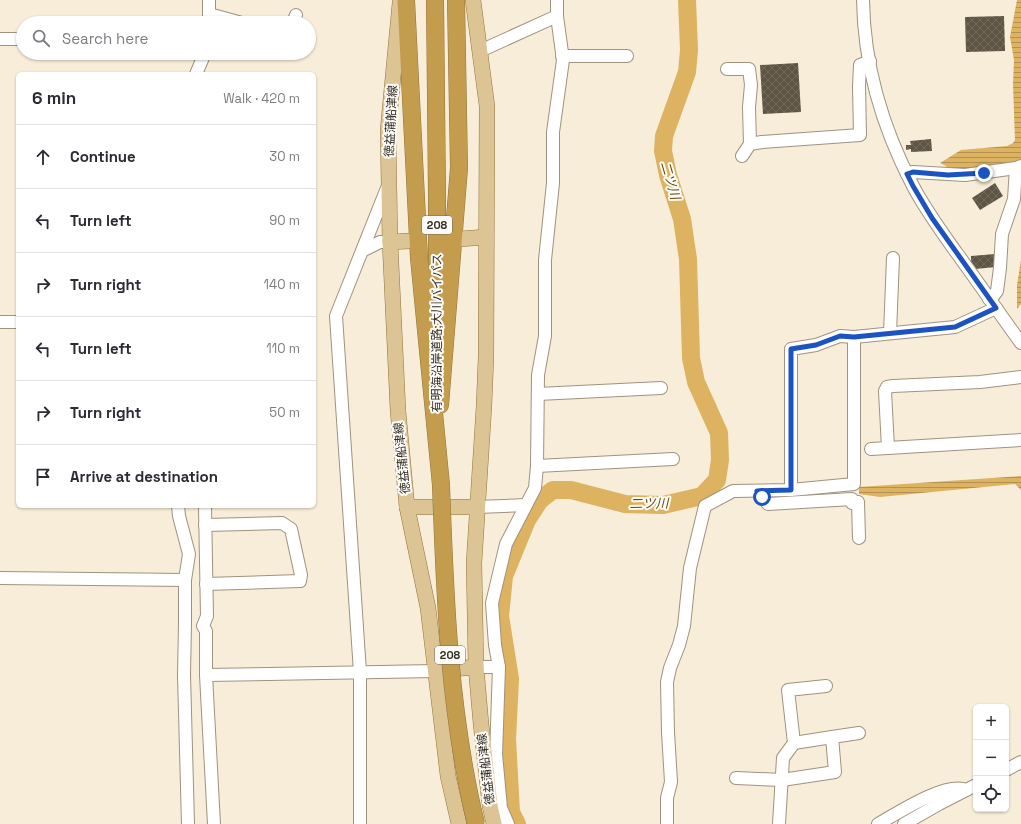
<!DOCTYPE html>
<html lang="en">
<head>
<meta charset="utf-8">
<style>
  body { margin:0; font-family:"Space Grotesk","Noto Sans JP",sans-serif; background:#f7f7f7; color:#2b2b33 }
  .controls { position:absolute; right:12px; bottom:12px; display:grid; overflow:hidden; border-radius:6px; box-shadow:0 1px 3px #0004 }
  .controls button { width:36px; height:36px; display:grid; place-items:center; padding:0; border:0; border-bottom:1px solid #e1e1e2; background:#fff; color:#2b2b33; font:20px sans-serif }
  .stop { position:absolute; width:12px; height:12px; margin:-9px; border:3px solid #1d53c0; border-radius:50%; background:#fff }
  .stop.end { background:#1d53c0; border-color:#fff; box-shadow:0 1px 4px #0008 }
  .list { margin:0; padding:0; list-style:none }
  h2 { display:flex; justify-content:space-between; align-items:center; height:52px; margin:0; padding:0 16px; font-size:17px }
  h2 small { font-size:13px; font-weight:400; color:#7c7c81 }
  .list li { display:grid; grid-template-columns:26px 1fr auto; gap:12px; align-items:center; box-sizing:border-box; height:64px; padding:0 16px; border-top:1px solid #e1e1e2 }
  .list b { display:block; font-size:15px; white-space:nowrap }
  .list em { font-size:13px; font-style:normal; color:#7c7c81 }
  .icon { flex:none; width:22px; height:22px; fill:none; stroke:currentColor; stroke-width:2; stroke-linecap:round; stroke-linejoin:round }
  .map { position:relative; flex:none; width:1021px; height:824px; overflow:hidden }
  .search { position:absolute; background:#fff; box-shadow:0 1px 3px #0004; left:16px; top:16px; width:300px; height:44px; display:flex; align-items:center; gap:10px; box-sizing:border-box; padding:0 14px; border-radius:22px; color:#7c7c81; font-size:15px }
  .panel { position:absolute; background:#fff; box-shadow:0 1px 3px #0004; left:16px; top:72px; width:300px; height:436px; border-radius:6px }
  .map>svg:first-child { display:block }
  .water { fill:url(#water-rules) }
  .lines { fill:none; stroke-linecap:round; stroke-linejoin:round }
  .river { stroke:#ddb260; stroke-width:18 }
  .building { fill:url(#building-cross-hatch) }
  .minor-casing { stroke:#9e9380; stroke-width:14 }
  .major-casing { stroke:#90743e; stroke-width:16 }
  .highway-casing { stroke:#90743e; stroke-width:18 }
  .minor { stroke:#fff; stroke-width:12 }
  .major { stroke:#dcc494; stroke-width:15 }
  .highway { stroke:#c49c4d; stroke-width:17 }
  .highway-bridge-casing { stroke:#90743e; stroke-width:18; stroke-linecap:butt }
  .highway-bridge { stroke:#c49c4d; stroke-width:17 }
  .route { stroke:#1d53c0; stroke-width:5 }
  .labels { text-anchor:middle; stroke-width:4; stroke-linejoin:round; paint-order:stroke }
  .shield { fill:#fdfbf7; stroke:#6e6963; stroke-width:1 }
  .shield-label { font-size:11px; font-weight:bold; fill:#302b23 }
  .street-label { font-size:12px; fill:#302b23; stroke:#fdfbf7 }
  .water-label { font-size:13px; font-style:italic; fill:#654803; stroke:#fdfbf7 }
</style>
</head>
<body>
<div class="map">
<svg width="1021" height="824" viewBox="0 0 1021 824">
  <defs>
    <pattern id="water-rules" width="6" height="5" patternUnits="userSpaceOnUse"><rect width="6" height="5" fill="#ddb260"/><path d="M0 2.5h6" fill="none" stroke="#b4914f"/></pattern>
    <pattern id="building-cross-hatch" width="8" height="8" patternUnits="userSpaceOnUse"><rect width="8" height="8" fill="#5f5544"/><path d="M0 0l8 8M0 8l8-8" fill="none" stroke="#736a5c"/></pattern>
  </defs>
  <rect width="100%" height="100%" fill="#f8edd8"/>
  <g class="water">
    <path d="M1017,0H1021V162L1009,166L949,171L946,166L940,163L961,150L1007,146L1013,143L1015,140L1013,84L1014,60L1010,37Z"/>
    <path d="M1021,260V304L1017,309V285Z"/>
    <path d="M1021,476V490L1015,484L880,497L859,494V487Z"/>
  </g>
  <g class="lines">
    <path class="river" d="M517,824L511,812L507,739L510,679L500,616L504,576L527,520L540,500L553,490H571L625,504L663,505L702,496L717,480L720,460L719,433L696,382L691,358L688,259L682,219L668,175L663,151L664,136L687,72L689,50L687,0"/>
  </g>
  <g class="building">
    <path d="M1004,16L1005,51L966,52L965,17Z"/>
    <path d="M798,63L801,112L763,114L760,65Z"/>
    <path d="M931,139L932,151L911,152V149L906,150V145H911L910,141Z"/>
    <path d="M995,183L1003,196L980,210L972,198Z"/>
    <path d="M995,254L996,267L975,269L971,265V256Z"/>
  </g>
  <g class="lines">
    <g class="minor-casing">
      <g id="minor">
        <path d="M863,0C864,65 883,129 913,186C925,209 941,231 956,252C978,282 999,313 1021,343"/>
        <path d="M209,14L242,23"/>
        <path d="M209,23V0"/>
        <path d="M293,23L296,15"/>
        <path d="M0,39H23"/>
        <path d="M480,51L557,16"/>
        <path d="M562,56H627"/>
        <path d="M727,69H749L751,85L749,107L750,144"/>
        <path d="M196,74L205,53"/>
        <path d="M742,156L750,144L762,142L860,135L859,86L860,65L870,61"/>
        <path d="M907,174L913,172L965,175L1016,168L1021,166"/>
        <path d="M364,250L380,242H390"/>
        <path d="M989,299L994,295L997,291L1000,268L1002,234L1014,199L1016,168"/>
        <path d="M0,322H18"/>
        <path d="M890,333L893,258"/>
        <path d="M538,394L661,388"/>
        <path d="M888,448L885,391L887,387L893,386L980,382L1021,377"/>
        <path d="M871,449L1021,440"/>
        <path d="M537,466L673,459"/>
        <path d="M791,490V349L816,345L840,336L854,337"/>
        <path d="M757,491L768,504L852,499V503L858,502L859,538"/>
        <path d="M178,506L179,516L189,554L185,580V623L184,675L188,824"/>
        <path d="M205,506L207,616L203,626L206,631V675L214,824"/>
        <path d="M477,507L526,505"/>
        <path d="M205,525L282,523L291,529L301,575L300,581L206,584"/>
        <path d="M0,578L185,580"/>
        <path d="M476,667H499"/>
        <path d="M206,675L435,671"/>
        <path d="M832,737L859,733"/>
        <path d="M1006,770L1021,762"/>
        <path d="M736,778L782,780L835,772L832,737L794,743"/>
        <path d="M360,824V672L336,316L387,188"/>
        <path d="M508,824L501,808L496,754L499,667L495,645L492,603L506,544L535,488L537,466L538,375L545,336V260L553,183V132L563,60L557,16V0"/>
        <path d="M667,824V798L671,782L668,732L667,682L670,668L679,645L684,626L690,568L705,506L733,491L791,490L854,484V337L955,327L996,308"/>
        <path d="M779,824L783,758L794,743L788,690L826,686"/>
        <path d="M878,824C896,814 946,781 966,790"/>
        <path d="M904,824L939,804L976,785"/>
      </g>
    </g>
    <g class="major-casing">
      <g id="major">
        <path d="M473,0L487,106L486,357L484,406L474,563L476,667L481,724L490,806L494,824"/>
        <path d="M400,3L388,130L390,242L398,411L407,507L428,608L448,776L459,824"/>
        <path d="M460,239L486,237"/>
        <path d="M390,242L409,241"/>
        <path d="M407,507H477"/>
        <path d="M440,670L476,667"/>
      </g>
    </g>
    <g class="highway-casing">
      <g id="highway">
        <path d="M406,0L419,258L441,485"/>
        <path d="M435,0L437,196V350"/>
        <path d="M440,405L459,168L456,0"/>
      </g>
    </g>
    <use href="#minor" class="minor"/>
    <use href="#major" class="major"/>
    <use href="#highway" class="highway"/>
    <g class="highway-bridge-casing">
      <path id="highway-bridge" d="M441,485C445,599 449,713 476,824"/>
    </g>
    <use href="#highway-bridge" class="highway-bridge"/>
  </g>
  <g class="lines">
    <path class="route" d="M762,497L757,491L791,490V349L816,345L840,336L854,337L955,327L996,308L932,218L913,186L907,174L913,172L948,175L984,173"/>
  </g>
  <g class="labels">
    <g class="shield">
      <rect x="422" y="216" width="30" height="18" rx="3"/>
      <rect x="435" y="646" width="30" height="18" rx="3"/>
    </g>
    <g class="shield-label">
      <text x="437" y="229">208</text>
      <text x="450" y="659">208</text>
    </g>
    <g class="street-label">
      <text transform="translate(391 121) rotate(-87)" y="4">徳益蒲船津線</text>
      <text transform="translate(437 333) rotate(-90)" y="4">有明海沿岸道路;大川バイパス</text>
      <text transform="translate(402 458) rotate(-96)" y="4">徳益蒲船津線</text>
      <text transform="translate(486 769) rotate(-97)" y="4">徳益蒲船津線</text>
    </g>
    <g class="water-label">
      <text transform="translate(671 180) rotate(74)" y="5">二ツ川</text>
      <text transform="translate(649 503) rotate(-1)" y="5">二ツ川</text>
    </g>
  </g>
</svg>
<div class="controls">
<button>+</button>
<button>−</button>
<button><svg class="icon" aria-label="locate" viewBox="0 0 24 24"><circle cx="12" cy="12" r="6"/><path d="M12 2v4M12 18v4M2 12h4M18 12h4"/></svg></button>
</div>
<div class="stop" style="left:762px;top:497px"></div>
<div class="stop end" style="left:984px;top:173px"></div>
<div class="search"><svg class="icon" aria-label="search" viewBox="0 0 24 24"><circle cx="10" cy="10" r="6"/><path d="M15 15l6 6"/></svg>Search here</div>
<section class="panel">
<h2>6 min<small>Walk · 420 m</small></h2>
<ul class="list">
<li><svg class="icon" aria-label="ahead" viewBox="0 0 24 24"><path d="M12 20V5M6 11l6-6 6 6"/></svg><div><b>Continue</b></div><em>30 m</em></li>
<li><svg class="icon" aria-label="left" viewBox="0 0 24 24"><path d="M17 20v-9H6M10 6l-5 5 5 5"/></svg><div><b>Turn left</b></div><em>90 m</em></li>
<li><svg class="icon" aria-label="right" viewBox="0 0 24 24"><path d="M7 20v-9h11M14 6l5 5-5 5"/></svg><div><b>Turn right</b></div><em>140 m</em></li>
<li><svg class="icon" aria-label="left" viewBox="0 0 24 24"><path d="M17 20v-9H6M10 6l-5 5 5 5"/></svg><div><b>Turn left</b></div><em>110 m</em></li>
<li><svg class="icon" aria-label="right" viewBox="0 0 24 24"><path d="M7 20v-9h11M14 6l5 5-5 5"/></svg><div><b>Turn right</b></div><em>50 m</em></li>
<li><svg class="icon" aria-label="arrive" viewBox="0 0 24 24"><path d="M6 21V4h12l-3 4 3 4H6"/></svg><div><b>Arrive at destination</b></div></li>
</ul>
</section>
</div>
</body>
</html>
